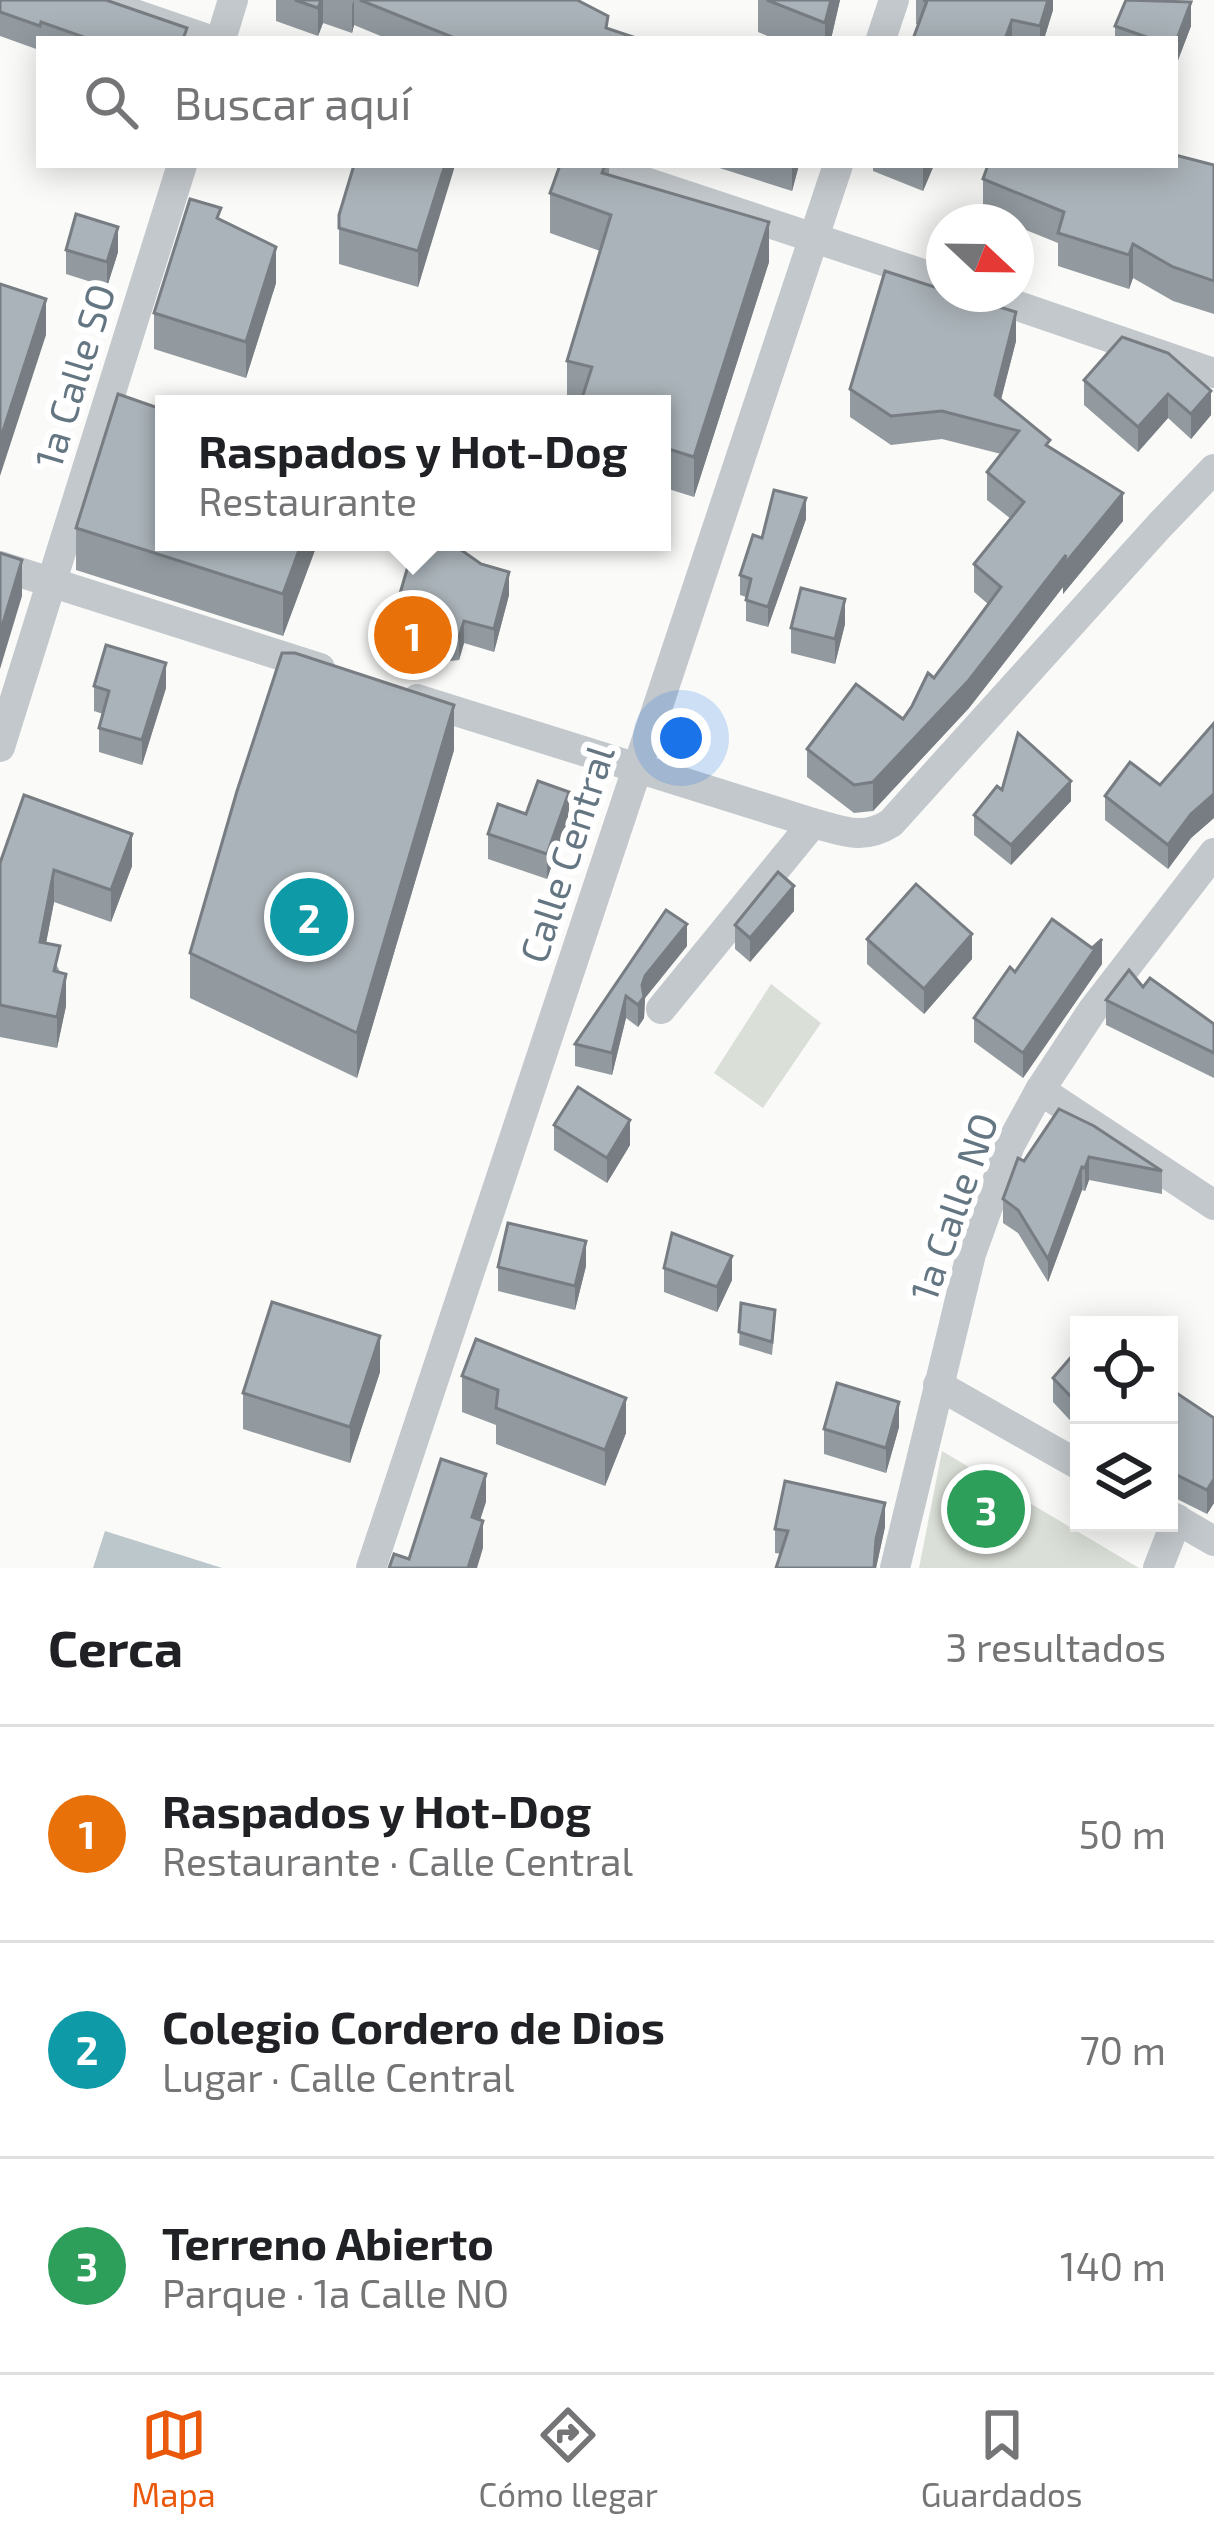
<!DOCTYPE html>
<html lang="es">
<head>
<meta charset="utf-8">
<style>
  body { margin:0; font-family:"Exo 2",sans-serif; background:#f6f6f6; color:#202124 }
  .controls { position:absolute; right:36px; bottom:36px; display:grid; overflow:hidden; border-radius:0px; box-shadow:0 6px 30px #0003 }
  .controls button { width:108px; height:108px; display:grid; place-items:center; padding:0; border:0; border-bottom:3px solid #e0e0e0; background:#fff; color:#202124; font:60px sans-serif }
  .compass { position:absolute; left:926px; top:204px; width:108px; height:108px; border-radius:50%; background:#fff; box-shadow:0 6px 30px #0003; rotate:112deg }
  .you { position:absolute; left:681px; top:738px; width:42px; height:42px; margin:-30px; border:9px solid #fff; border-radius:50%; background:#1a73e8; box-shadow:0 0 0 18px #1a73e833 }
  .badge { display:grid; place-items:center; width:78px; height:78px; border-radius:50%; background:#ea580c; color:#fff; font-size:39px; font-weight:700 }
  .pin { position:absolute; translate:-50% -50%; border:6px solid #fff; box-shadow:0 3px 12px #0006 }
  .popup { position:absolute; left:155px; top:395px; width:516px; height:156px; box-sizing:border-box; display:grid; place-content:center; border-radius:0px; background:#fff; filter:drop-shadow(0 3px 9px #0005); font-size:39px; white-space:nowrap; color:#757577 }
  .popup b { font-size:45px; color:#202124 }
  .popup::after { content:''; position:absolute; left:50%; top:100%; margin-left:-24px; border:24px solid transparent; border-top-color:#fff }
  .list { margin:0; padding:0; list-style:none }
  h2 { display:flex; justify-content:space-between; align-items:center; height:156px; margin:0; padding:0 48px; font-size:51px }
  h2 small { font-size:39px; font-weight:400; color:#757577 }
  .list li { display:grid; grid-template-columns:78px 1fr auto; gap:36px; align-items:center; box-sizing:border-box; height:216px; padding:0 48px; border-top:3px solid #e0e0e0 }
  .list b { display:block; font-size:45px; white-space:nowrap }
  .list p { margin:0; font-size:39px; white-space:nowrap; color:#757577 }
  .list em { font-size:39px; font-style:normal; color:#757577 }
  .icon { flex:none; width:66px; height:66px; fill:none; stroke:currentColor; stroke-width:2; stroke-linecap:round; stroke-linejoin:round }
  .map { position:relative; flex:none; width:1214px; height:1568px; overflow:hidden }
  .search { position:absolute; background:#fff; box-shadow:0 6px 30px #0003; left:36px; right:36px; top:36px; height:132px; display:flex; align-items:center; gap:30px; box-sizing:border-box; padding:0 42px; border-radius:0px; color:#757577; font-size:45px }
  .sheet { height:804px; background:#fff }
  nav { display:flex; justify-content:space-around; align-items:center; box-sizing:border-box; height:168px; border-top:3px solid #e0e0e0; background:#fff; font-size:33px; color:#757577 }
  nav a { display:grid; justify-items:center; gap:6px }
  nav .on { color:#ea580c }
  .map>svg:first-child { display:block }
  .green { fill:#dadfd7 }
  .water { fill:#bbc7cb }
  .lines { fill:none; stroke-linecap:round; stroke-linejoin:round }
  .street { stroke:#c3c8cc; stroke-width:30 }
  .wall { fill:#929a9f }
  .shaded-wall { fill:#777d82 }
  .building { fill:#aab3b9; stroke:#777d82; stroke-width:3 }
  .labels { text-anchor:middle; stroke-width:12; stroke-linejoin:round; paint-order:stroke }
  .street-label { font-size:39px; fill:#657683; stroke:#fff }
</style>
</head>
<body>
<div class="map">
<svg width="1214" height="1568" viewBox="0 0 1214 1568">
  <rect width="100%" height="100%" fill="#fafaf8"/>
  <g class="green">
    <path d="M771,984L821,1023L763,1108L714,1073Z"/>
    <path d="M942,1451L1139,1568H919Z"/>
  </g>
  <path class="water" d="M105,1531L222,1568H93Z"/>
  <g class="lines">
    <g class="street">
      <path d="M94,0L207,39"/>
      <path d="M221,39L233,0"/>
      <path d="M881,39L894,0"/>
      <path d="M594,165L944,281"/>
      <path d="M983,294L1214,373"/>
      <path d="M0,566L320,668"/>
      <path d="M417,699L813,823L661,1009"/>
      <path d="M0,747L182,165"/>
      <path d="M813,823C843,831 863,841 891,823L1160,525L1214,469"/>
      <path d="M1040,1090L1214,1205"/>
      <path d="M938,1385L1079,1465"/>
      <path d="M1169,1515L1214,1541"/>
      <path d="M371,1568L838,165"/>
      <path d="M895,1568L971,1254L1010,1145L1040,1090L1092,1011L1214,853"/>
      <path d="M1158,1568L1177,1519"/>
    </g>
  </g>
  <g class="wall">
    <path d="M0,0L187,39H39V50L0,36Z"/>
    <path d="M276,0H577L608,29L639,39H388L354,25L352,33L323,23L318,36L276,21Z"/>
    <path d="M758,0H840L831,39H775L758,32Z"/>
    <path d="M916,0H1053V10L1044,39H913L918,25L916,24Z"/>
    <path d="M1115,26H1191L1175,68V39H1115Z"/>
    <path d="M454,165L418,287L339,264V215Z"/>
    <path d="M609,165V175L769,262L694,497L662,487V404L580,403L567,400V361L600,251L550,233V193Z"/>
    <path d="M710,165H799L792,191Z"/>
    <path d="M873,165H934L923,191L873,171Z"/>
    <path d="M1214,165V314L1173,301L1133,278L1129,289L1058,266V243L1016,226V222H1007L983,212V179Z"/>
    <path d="M221,220L276,283L246,378L154,349V313Z"/>
    <path d="M66,250L118,252L107,287L66,274Z"/>
    <path d="M1122,337L1211,415L1191,439L1168,418L1138,452L1084,405V380Z"/>
    <path d="M1016,341L1001,399L1123,521L1063,594V587L969,708L873,811L854,813L807,777V749L903,719L988,604L974,592V564L1011,519L987,500V472L1001,454L942,439L891,445L850,417V389Z"/>
    <path d="M806,519L768,627L746,621V597L740,595V575L762,538Z"/>
    <path d="M76,528L164,542H318L283,636L76,570Z"/>
    <path d="M509,595L494,652L464,643L459,660L425,664L394,637V614Z"/>
    <path d="M845,624L835,664L791,653V628Z"/>
    <path d="M94,686L166,688L142,765L99,752V728L103,714L94,711Z"/>
    <path d="M1214,723V818L1191,838L1168,869L1105,820V796L1160,785Z"/>
    <path d="M454,750L357,1078L190,998V953Z"/>
    <path d="M1002,790L1071,801L1011,865L974,835V815Z"/>
    <path d="M526,814L569,817L547,879L488,859V834Z"/>
    <path d="M0,863L132,866L111,922L54,902L46,943L60,972L66,1006L57,1048L0,1037Z"/>
    <path d="M666,910L687,946L645,998L644,1018L638,1027L626,1018L612,1075L575,1066V1044Z"/>
    <path d="M794,911L750,962L735,949V925Z"/>
    <path d="M867,939L972,959L924,1014L867,964Z"/>
    <path d="M1092,948L1102,964L1023,1078L974,1042V1018L1015,972Z"/>
    <path d="M1143,987L1214,1024V1078L1106,1025V1000Z"/>
    <path d="M1059,1109L1162,1171V1194L1089,1180L1085,1191L1082,1190L1048,1282L1018,1233L1003,1223V1199L1024,1161Z"/>
    <path d="M554,1125L630,1145L607,1183L554,1150Z"/>
    <path d="M586,1266L575,1310L498,1291V1267Z"/>
    <path d="M664,1268L732,1280L717,1312L664,1292Z"/>
    <path d="M741,1303L775,1323L772,1355L739,1345Z"/>
    <path d="M1079,1348V1430L1053,1402V1378Z"/>
    <path d="M380,1372L350,1463L243,1429V1393Z"/>
    <path d="M462,1376L626,1433L605,1486L496,1444V1425L462,1412Z"/>
    <path d="M1169,1388L1214,1418V1503L1207,1514L1169,1495Z"/>
    <path d="M899,1427L886,1473L824,1454V1429Z"/>
    <path d="M885,1527L876,1568L775,1553V1529Z"/>
  </g>
  <g class="shaded-wall">
    <path d="M321,0H323V23L318,36V8Z"/>
    <path d="M354,0V25L352,33V5Z"/>
    <path d="M831,0H840L831,39H825V23Z"/>
    <path d="M1048,0H1053V10L1044,39H1040V26Z"/>
    <path d="M1191,2V26L1175,68V44Z"/>
    <path d="M1012,20V39H1005Z"/>
    <path d="M445,165H454V169L418,287V251Z"/>
    <path d="M792,165H799L792,191Z"/>
    <path d="M923,165H934L923,191Z"/>
    <path d="M769,222V262L694,497V457Z"/>
    <path d="M118,227V252L107,287V262Z"/>
    <path d="M1133,244V278L1129,289V255Z"/>
    <path d="M276,247V283L246,378V342Z"/>
    <path d="M46,299V335L0,476V440Z"/>
    <path d="M1016,312V341L995,423V395Z"/>
    <path d="M1211,391V415L1191,439V414Z"/>
    <path d="M1168,394V418L1138,452V427Z"/>
    <path d="M1123,493V521L1063,594V587L969,708L873,811V782L1066,555Z"/>
    <path d="M806,498V519L768,627V607Z"/>
    <path d="M302,542H318L283,636V594Z"/>
    <path d="M22,560V596L0,669V633Z"/>
    <path d="M509,572V595L494,652V629Z"/>
    <path d="M845,599V624L835,664V639Z"/>
    <path d="M464,621V643L459,660V637Z"/>
    <path d="M166,663V688L142,765V740Z"/>
    <path d="M454,705V750L357,1078V1033Z"/>
    <path d="M1071,781V801L1011,865V845Z"/>
    <path d="M569,792V817L547,879V854Z"/>
    <path d="M1214,794V818L1191,838L1168,869V845L1191,814Z"/>
    <path d="M132,834V866L111,922V890Z"/>
    <path d="M54,870V902L40,974V942Z"/>
    <path d="M794,886V911L750,962V938Z"/>
    <path d="M687,924V946L645,998L644,1018L638,1027V1005L645,976Z"/>
    <path d="M972,934V959L924,1014V989Z"/>
    <path d="M1102,939V964L1023,1078V1053Z"/>
    <path d="M66,974V1006L57,1048V1017Z"/>
    <path d="M626,996V1018L612,1075V1053Z"/>
    <path d="M630,1120V1145L607,1183V1158Z"/>
    <path d="M1089,1157V1180L1085,1191V1168Z"/>
    <path d="M1082,1167V1190L1048,1282V1259Z"/>
    <path d="M586,1241V1266L575,1310V1286Z"/>
    <path d="M732,1256V1280L717,1312V1287Z"/>
    <path d="M380,1336V1372L350,1463V1427Z"/>
    <path d="M626,1398V1433L605,1486V1450Z"/>
    <path d="M899,1402V1427L886,1473V1448Z"/>
    <path d="M486,1474V1502L472,1545V1517Z"/>
    <path d="M1214,1479V1503L1207,1514V1490Z"/>
    <path d="M885,1503V1527L876,1568H874L876,1539Z"/>
    <path d="M483,1521V1548L477,1568H468Z"/>
  </g>
  <g class="building">
    <path d="M0,0H106L187,28L183,39H89L41,22L40,26L0,12Z"/>
    <path d="M295,0H321L318,8Z"/>
    <path d="M360,0H577L608,16L606,28L639,39H457Z"/>
    <path d="M767,0H831L825,23Z"/>
    <path d="M923,0H1048L1040,26L1012,20L1005,39H913L927,1Z"/>
    <path d="M1126,0L1191,2L1175,44V39H1152L1115,26Z"/>
    <path d="M1175,155L1214,165V281L1173,267L1133,244L1129,255L1058,233L1064,212L983,179L988,165H1175Z"/>
    <path d="M354,165H445L418,251L339,228V215Z"/>
    <path d="M560,165H605L602,173L769,222L694,457L662,447V404H580L592,367L567,361L611,215L550,193Z"/>
    <path d="M190,199L221,208L217,218L276,247L246,342L154,313Z"/>
    <path d="M76,214L118,227L107,262L66,250Z"/>
    <path d="M885,271L944,290V294H957L1016,312L995,395L1050,440L1046,445L1123,493L1063,566L1066,555L969,680L873,782L854,785L807,749L856,684L903,719L912,706L928,673L934,678L1001,587L974,564L1024,502L987,472L1019,431L942,411L891,416L850,389Z"/>
    <path d="M0,284L46,299L0,440Z"/>
    <path d="M1122,337L1168,353L1211,391L1191,414L1168,394L1138,427L1084,380Z"/>
    <path d="M118,394L164,410V542H302L283,594L76,528Z"/>
    <path d="M774,490L806,498L768,607L746,600L751,579L740,575L753,535L762,538Z"/>
    <path d="M415,542H443L457,547L481,564L509,572L494,629L464,621L459,637L425,641L394,614Z"/>
    <path d="M0,553L22,560L0,633Z"/>
    <path d="M801,588L845,599L835,639L791,628Z"/>
    <path d="M106,645L166,663L142,740L99,728L109,691L94,686Z"/>
    <path d="M282,653H295L454,705L357,1033L190,953L237,791Z"/>
    <path d="M1214,723V794L1191,814L1168,845L1105,796L1130,762L1160,785Z"/>
    <path d="M1018,733L1071,781L1011,845L974,815L997,786L1002,790Z"/>
    <path d="M538,781L569,792L547,854L488,834L498,804L526,814Z"/>
    <path d="M24,795L132,834L111,890L54,870L40,942L60,946L54,971L66,974L57,1017L0,1005V863Z"/>
    <path d="M778,872L794,886L750,938L735,925Z"/>
    <path d="M916,884L972,934L924,989L867,939Z"/>
    <path d="M666,910L687,924L645,976L642,985L644,997L638,1005L626,996L612,1053L575,1044Z"/>
    <path d="M1052,919L1092,948L1102,939L1023,1053L974,1018L1010,967L1015,972Z"/>
    <path d="M1129,970L1143,987L1150,978L1214,1024V1053L1106,1000Z"/>
    <path d="M578,1087L630,1120L607,1158L554,1125Z"/>
    <path d="M1059,1109L1094,1126L1162,1171L1089,1157L1085,1168L1082,1167L1048,1259L1018,1210L1003,1199L1018,1158L1024,1161Z"/>
    <path d="M508,1223L586,1241L575,1286L498,1267Z"/>
    <path d="M672,1233L732,1256L717,1287L664,1268Z"/>
    <path d="M272,1302L380,1336L350,1427L243,1393Z"/>
    <path d="M741,1303L775,1310L772,1342L739,1332Z"/>
    <path d="M476,1339L626,1398L605,1450L496,1408L498,1390L462,1376Z"/>
    <path d="M1079,1348V1405L1053,1378Z"/>
    <path d="M837,1383L899,1402L886,1448L824,1429Z"/>
    <path d="M1169,1388L1214,1418V1479L1207,1490L1169,1471Z"/>
    <path d="M441,1459L486,1474L472,1517L483,1521L468,1568H389L394,1554L409,1559Z"/>
    <path d="M785,1481L885,1503L876,1539L874,1568H776L788,1531L775,1529Z"/>
  </g>
  <g class="labels">
    <g class="street-label">
      <text transform="translate(75 376) rotate(-73)" y="14">1a Calle SO</text>
      <text transform="translate(567 854) rotate(-72)" y="14">Calle Central</text>
      <text transform="translate(954 1207) rotate(-71)" y="14">1a Calle NO</text>
    </g>
  </g>
</svg>
<div class="controls">
<button><svg class="icon" aria-label="locate" viewBox="0 0 24 24"><circle cx="12" cy="12" r="6"/><path d="M12 2v4M12 18v4M2 12h4M18 12h4"/></svg></button>
<button><svg class="icon" aria-label="layers" viewBox="0 0 24 24"><path d="M12 4l9 5-9 5-9-5zM3 14l9 5 9-5"/></svg></button>
</div>
<svg class="compass" viewBox="-18 -18 36 36"><path d="M0-13l5 13h-10z" fill="#e53935"/><path d="M0 13l5-13h-10z" fill="#757577"/></svg>
<div class="you"></div>
<div class="pin badge" style="left:413px;top:635px;background:#e8710a">1</div>
<div class="popup"><b>Raspados y Hot-Dog</b>Restaurante</div>
<div class="pin badge" style="left:309px;top:917px;background:#0f9aa8">2</div>
<div class="pin badge" style="left:986px;top:1509px;background:#2e9e5b">3</div>
<div class="search"><svg class="icon" aria-label="search" viewBox="0 0 24 24"><circle cx="10" cy="10" r="6"/><path d="M15 15l6 6"/></svg>Buscar aquí</div>
</div>
<section class="sheet">
<h2>Cerca<small>3 resultados</small></h2>
<ul class="list">
<li><span class="badge" style="background:#e8710a">1</span><div><b>Raspados y Hot-Dog</b><p>Restaurante · Calle Central</p></div><em>50 m</em></li>
<li><span class="badge" style="background:#0f9aa8">2</span><div><b>Colegio Cordero de Dios</b><p>Lugar · Calle Central</p></div><em>70 m</em></li>
<li><span class="badge" style="background:#2e9e5b">3</span><div><b>Terreno Abierto</b><p>Parque · 1a Calle NO</p></div><em>140 m</em></li>
</ul>
</section>
<nav>
<a class="on"><svg class="icon" aria-label="map" viewBox="0 0 24 24"><path d="M3 6l6-2 6 2 6-2v14l-6 2-6-2-6 2zM9 4v14M15 6v14"/></svg>Mapa</a>
<a><svg class="icon" aria-label="directions" viewBox="0 0 24 24"><path d="M12 3l9 9-9 9-9-9zM9 14v-3h6M13 9l2 2-2 2"/></svg>Cómo llegar</a>
<a><svg class="icon" aria-label="saved" viewBox="0 0 24 24"><path d="M7 4h10v16l-5-4-5 4z"/></svg>Guardados</a>
</nav>
</body>
</html>
